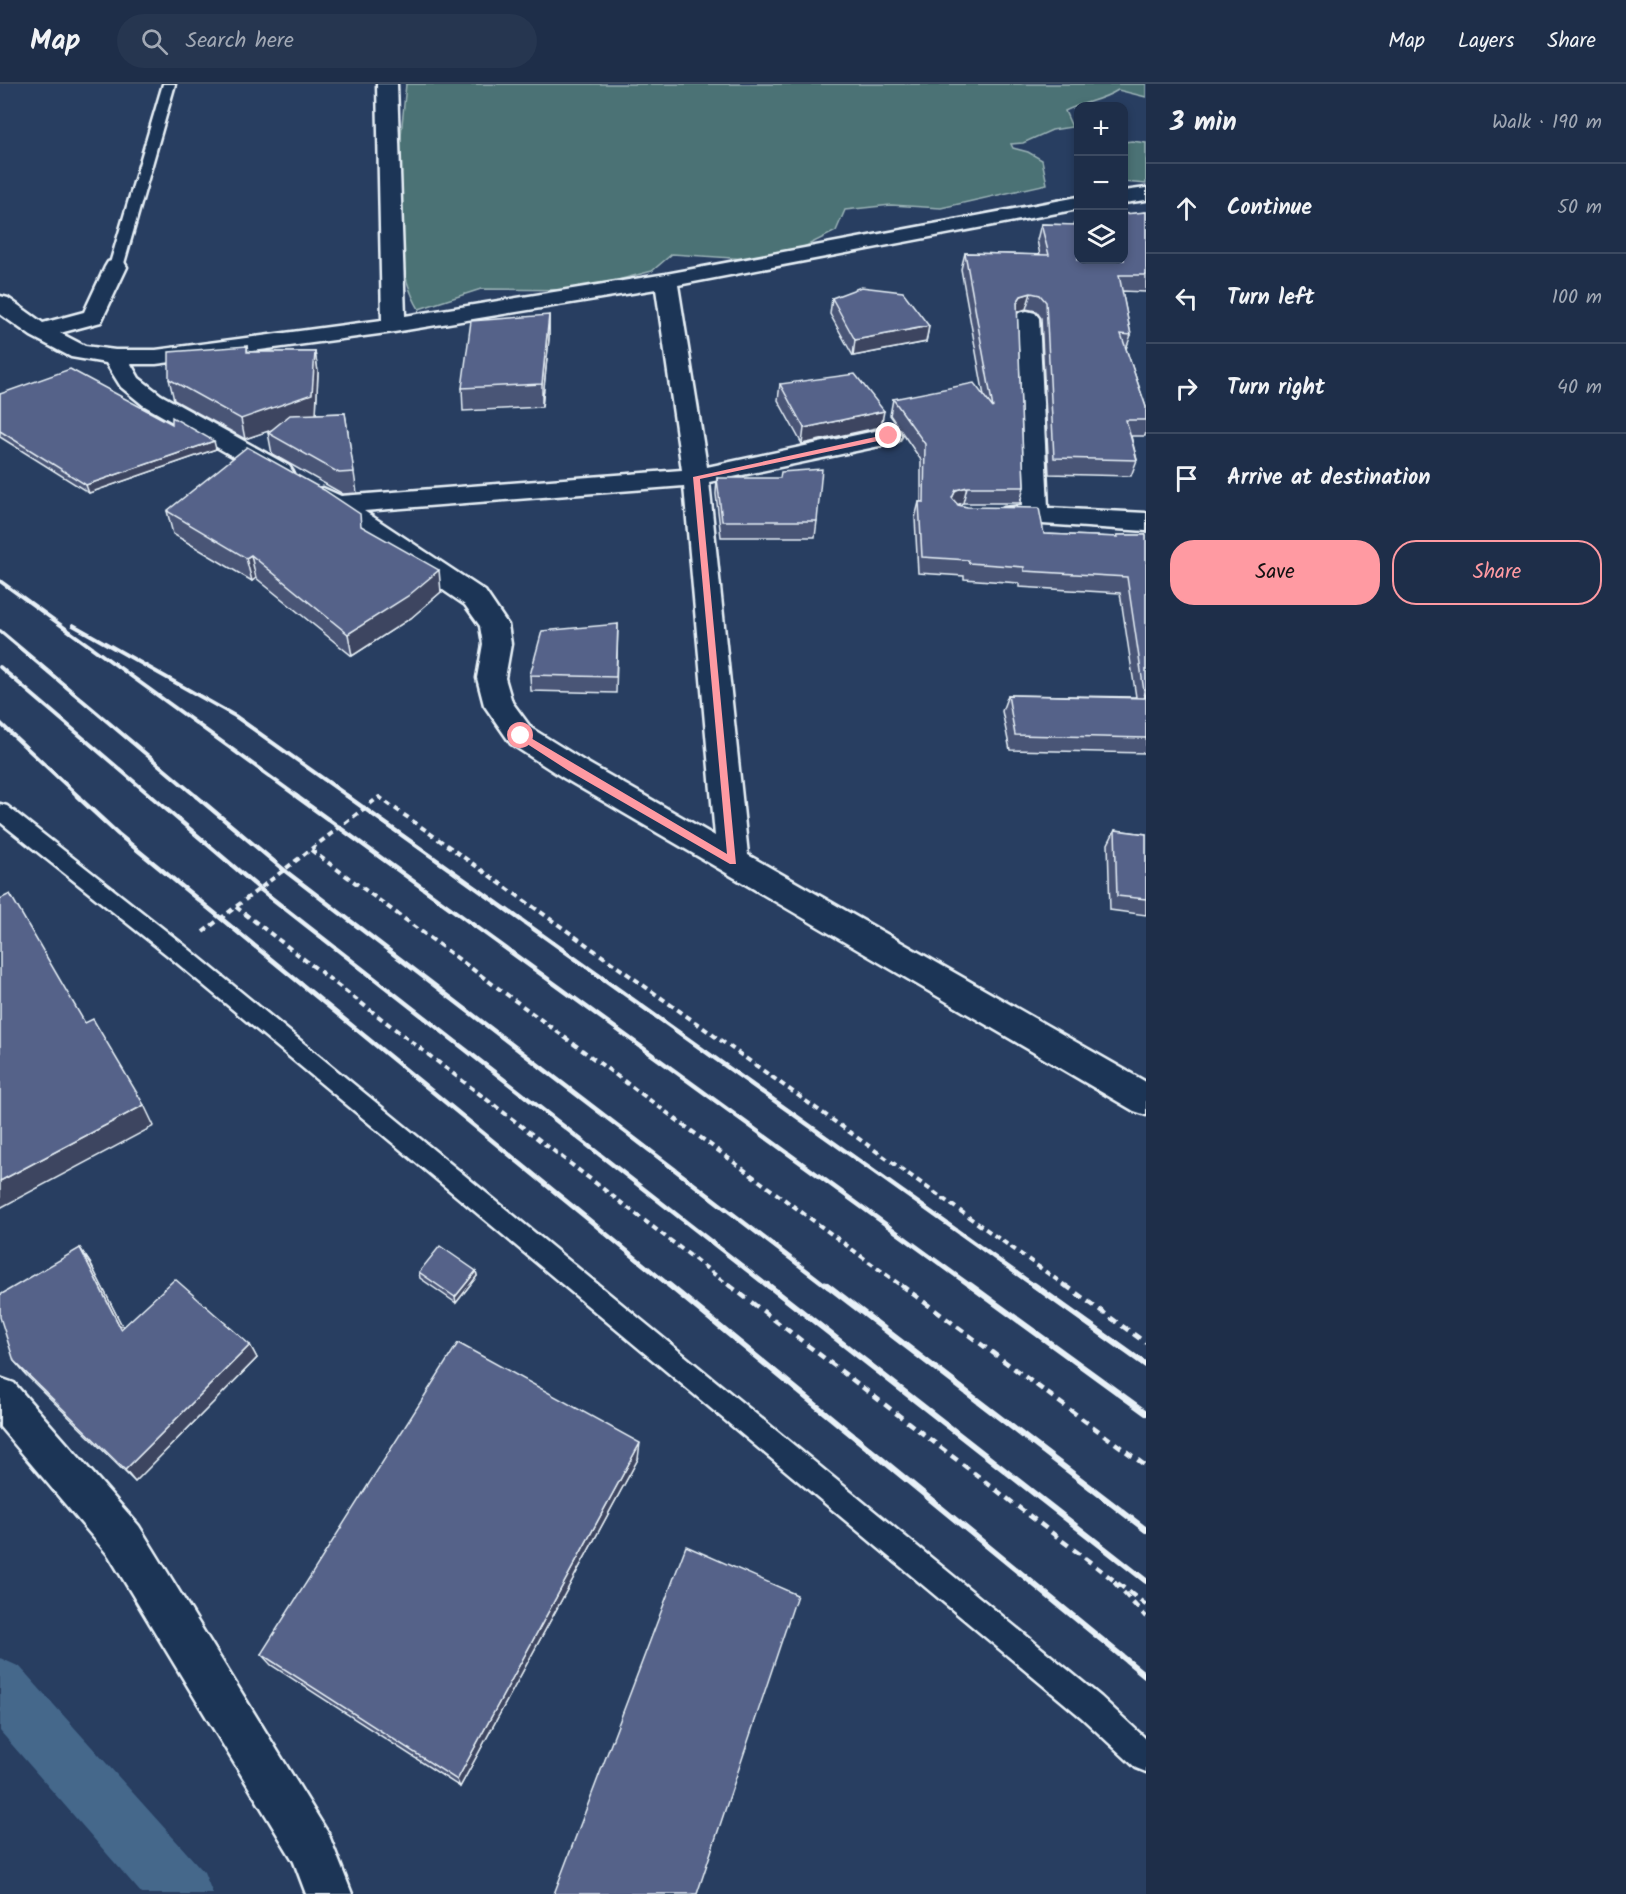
<!DOCTYPE html>
<html lang="en">
<head>
<meta charset="utf-8">
<style>
  body { margin:0; font-family:Kalam,sans-serif; background:#263650; color:#f1f3f6 }
  .controls { position:absolute; right:18px; top:18px; display:grid; overflow:hidden; border-radius:12px; box-shadow:0 3px 9px #0003 }
  .controls button { width:54px; height:54px; display:grid; place-items:center; padding:0; border:0; border-bottom:2px solid #3c4a61; background:#1e2e49; color:#f1f3f6; font:30px sans-serif }
  .stop { position:absolute; width:18px; height:18px; margin:-14px; border:4px solid #ff9aa2; border-radius:50%; background:#fff }
  .stop.end { background:#ff9aa2; border-color:#fff; box-shadow:0 2px 6px #0008 }
  .list { margin:0; padding:0; list-style:none }
  h2 { display:flex; justify-content:space-between; align-items:center; height:78px; margin:0; padding:0 24px; font-size:26px }
  h2 small { font-size:20px; font-weight:400; color:#a1a8b4 }
  .list li { display:grid; grid-template-columns:39px 1fr auto; gap:18px; align-items:center; box-sizing:border-box; height:90px; padding:0 24px; border-top:2px solid #3c4a61 }
  .list b { display:block; font-size:22px; white-space:nowrap }
  .list em { font-size:20px; font-style:normal; color:#a1a8b4 }
  .actions { display:flex; gap:12px; padding:18px 24px }
  .actions a { flex:1; padding:14px 0; border:2px solid #ff9aa2; border-radius:24px; text-align:center; font-size:21px; color:#ff9aa2 }
  .actions .main { background:#ff9aa2; color:#111 }
  .icon { flex:none; width:33px; height:33px; fill:none; stroke:currentColor; stroke-width:2; stroke-linecap:round; stroke-linejoin:round }
  .map { position:relative; flex:none; width:1146px; height:1810px; overflow:hidden }
  header { display:flex; align-items:center; gap:36px; box-sizing:border-box; height:84px; padding:0 30px; background:#1e2e49; border-bottom:2px solid #3c4a61 }
  header strong { font-size:28px }
  nav { display:flex; gap:33px; margin-inline-start:auto; font-size:21px }
  .search { width:420px; height:54px; background:#263650; display:flex; align-items:center; gap:15px; box-sizing:border-box; padding:0 21px; border-radius:33px; color:#a1a8b4; font-size:22px }
  main { display:flex }
  aside { flex:1; background:#1e2e49 }
  .map>svg:first-child { display:block }
  .green { fill:#4c7274; stroke:#9ab2b6; stroke-width:1.5 }
  .lines { fill:none; stroke-linecap:round; stroke-linejoin:round }
  .canal { fill:#44688b; fill-rule:evenodd }
  .lane-casing { stroke:#e8f1f8; stroke-width:5 }
  .street-casing { stroke:#e8f1f8; stroke-width:5 }
  .path-far1 { stroke:#e8f1f8; stroke-width:4; stroke-dasharray:6 4.5; stroke-linecap:butt }
  .path { stroke:#e8f1f8; stroke-width:4.5; stroke-dasharray:8 6; stroke-linecap:butt }
  .lane { fill:#1d3557; fill-rule:evenodd }
  .street { fill:#1d3557; fill-rule:evenodd }
  .rail-far2 { stroke:#e8f1f8; stroke-width:4 }
  .rail-far1 { stroke:#e8f1f8; stroke-width:4.5 }
  .rail { stroke:#e8f1f8; stroke-width:6 }
  .wall { fill:#495476; stroke:#e8f1f8; stroke-width:1.5 }
  .shaded-wall { fill:#3c4560; stroke:#e8f1f8; stroke-width:1.5 }
  .building { fill:#556289; stroke:#e8f1f8; stroke-width:1.5 }
  .route { fill:#ff9aa2 }
</style>
</head>
<body>
<header>
<strong>Map</strong>
<div class="search"><svg class="icon" aria-label="search" viewBox="0 0 24 24"><circle cx="10" cy="10" r="6"/><path d="M15 15l6 6"/></svg>Search here</div>
<nav><a>Map</a><a>Layers</a><a>Share</a></nav>
</header>
<main>
<div class="map">
<svg width="1146" height="1810" viewBox="0 0 1146 1810">
  <rect width="100%" height="100%" fill="#283e61"/>
  <filter id="ink" filterUnits="userSpaceOnUse"><feTurbulence type="fractalNoise" baseFrequency=".0167" numOctaves="2"/><feDisplacementMap in="SourceGraphic" scale="12" xChannelSelector="R" yChannelSelector="G"/><feConvolveMatrix kernelMatrix="1 2 1 2 8 2 1 2 1" color-interpolation-filters="sRGB"/></filter>
  <g filter="url(#ink)">
    <g class="green">
      <path d="M406,0H1146V13L1118,6C1101,17 1083,18 1065,27L1072,43L1052,46L1023,59L1011,60L1013,64L1028,68L1042,76L1047,100L941,124L891,121L845,126L836,147L792,169L747,175L672,170L652,187L580,206L481,205L419,225C385,169 400,64 406,0Z"/>
      <path d="M1132,57L1146,59V100L1124,98V58Z"/>
    </g>
    <g class="lines">
      <path class="canal" d="M0,1574L20,1583L204,1788L213,1810H142L0,1647Z"/>
      <g class="lane-casing">
        <g id="lane">
          <path d="M163,0H175L123,183L121,186H111L109,183Z"/>
          <path d="M0,720L7,722L185,862L1101,1613L1146,1655V1688L1136,1684L1081,1633L171,874L0,738Z"/>
        </g>
      </g>
      <g class="street-casing">
        <g id="street">
          <path d="M377,0H397L405,232L666,190L1078,113V125L678,201L707,383L889,344L898,347L901,352L898,357L889,360L709,398L748,771L1146,998V1031L1134,1027L562,693L511,660L484,621L477,594L483,560L480,542L465,521L314,418L310,412L314,406L323,404L341,412L682,386L656,205L394,248L156,280H131L139,294L161,311L289,382L293,388L289,394L280,396L271,394L143,321L121,303L106,279L71,273L31,252L0,230V212L8,214L43,239L84,228L105,183L108,178L116,176L124,178L127,183L101,238L60,249L85,262L115,266H156L382,236ZM684,402L715,752L584,677L531,644L512,618L505,594L511,560L508,541L485,507L364,427Z"/>
          <path d="M1146,104V116L1124,119V107Z"/>
          <path d="M1027,227L1035,229L1039,234L1048,424L1146,429V447L1013,438L1004,436L1000,430L1004,424L1022,422L1015,234L1019,229Z"/>
          <path d="M0,1294L14,1299L139,1442L328,1749L352,1810H306L294,1778L109,1472L0,1343Z"/>
        </g>
      </g>
      <g class="path-far1">
        <path d="M311,766L903,1203"/>
        <path d="M236,823L731,1203"/>
        <path d="M203,848L379,713L1067,1203"/>
      </g>
      <g class="path">
        <path d="M729,1201L1146,1521"/>
        <path d="M901,1201L1146,1382"/>
        <path d="M1065,1201L1146,1259"/>
        <path d="M1114,1498L1146,1533"/>
      </g>
      <use href="#lane" class="lane"/>
      <use href="#street" class="street"/>
      <g class="rail-far2">
        <path d="M0,497L298,713"/>
        <path d="M73,541L235,632L349,713"/>
        <path d="M0,547L197,713"/>
        <path d="M0,583L152,713"/>
        <path d="M0,639L79,713"/>
      </g>
      <g class="rail-far1">
        <path d="M77,712L118,750L671,1203"/>
        <path d="M151,712L260,805L769,1203"/>
        <path d="M196,712L284,786L828,1203"/>
        <path d="M296,712L972,1203"/>
        <path d="M347,712L1036,1203"/>
      </g>
      <g class="rail">
        <path d="M669,1201L1146,1592"/>
        <path d="M768,1201L1146,1497"/>
        <path d="M827,1201L1146,1446"/>
        <path d="M970,1201L1146,1329"/>
        <path d="M1034,1201L1146,1281"/>
      </g>
    </g>
    <g class="wall">
      <path d="M1146,128V208L1122,207L1131,251L1126,265L1146,323V348L1145,352H1131L1137,376L1131,392L1049,390L1041,234L1036,227L1026,225L1017,228L1024,403L1020,419H963L957,420L1044,450L1116,453L1117,451H1146V669L1010,666L1002,627L1008,611L1136,613L1120,509L1019,503V499L964,495V492L918,489L915,434L919,418H921V376L890,331L893,315L984,312L961,185L965,169L1040,171L1037,156L1041,140L1074,141L1075,136Z"/>
      <path d="M832,214L929,242L926,258L853,272L830,230Z"/>
      <path d="M549,231V254L542,323L463,327L462,304Z"/>
      <path d="M247,262L248,268H315L318,288L316,330L345,329L357,409L343,410L272,370L268,349L271,346L245,355L174,316L169,295Z"/>
      <path d="M780,300L881,343L802,360L778,316Z"/>
      <path d="M0,310L172,340L216,365L89,409L0,353Z"/>
      <path d="M717,394L817,437L815,453H721L716,410Z"/>
      <path d="M167,427L361,442L441,508L411,534L352,572L256,494L252,497L173,450Z"/>
      <path d="M618,540L616,609L531,607L530,591Z"/>
      <path d="M1115,746L1146,750V831L1110,826L1108,760Z"/>
      <path d="M80,1164L90,1179L123,1244L250,1261L257,1274L135,1398L25,1290L14,1277Z"/>
      <path d="M476,1187L477,1192L456,1219L420,1194L419,1188Z"/>
      <path d="M638,1375L460,1703L271,1581L261,1570Z"/>
    </g>
    <g class="shaded-wall">
      <path d="M1031,209L1026,225L1017,228V218L1021,212Z"/>
      <path d="M549,231V254L542,323V300Z"/>
      <path d="M929,242L926,258L853,272L855,256Z"/>
      <path d="M315,268L318,288L316,331L245,355L241,335Z"/>
      <path d="M884,327L881,343L802,360L804,344Z"/>
      <path d="M214,357L216,365L89,409L86,401Z"/>
      <path d="M967,403L963,419L952,422V414L956,406Z"/>
      <path d="M251,471L256,494L252,497L246,474Z"/>
      <path d="M439,486L441,508L411,534L352,572L348,550Z"/>
      <path d="M144,1021L154,1042L0,1124V1097Z"/>
      <path d="M80,1164L90,1179L131,1259L121,1245Z"/>
      <path d="M476,1187L477,1192L456,1219L455,1213Z"/>
      <path d="M250,1261L257,1274L135,1398L125,1386Z"/>
      <path d="M640,1359L638,1375L460,1703L457,1696Z"/>
    </g>
    <g class="building">
      <path d="M1146,128V191H1119L1131,251L1121,250L1146,323V336H1126L1137,376L1054,374L1046,218L1040,211L1031,209L1021,212L1017,218L1024,403H967L956,406L952,414L958,421L967,423L1039,424L1044,450L1118,453L1117,451H1146V654L1015,651L1008,611L1145,614L1127,493L1024,487V483L969,479L968,476L922,473L919,418H924L925,360L893,315L974,299L993,324L965,169L1049,171L1041,140L1078,141L1075,136L1078,135V176H1124V130Z"/>
      <path d="M861,203L903,208L929,242L855,256L832,214Z"/>
      <path d="M549,231L542,300L462,304L471,237Z"/>
      <path d="M247,262V268H315L312,310L241,335L169,295V268Z"/>
      <path d="M70,285L172,340V333L214,357L86,401L0,347V310Z"/>
      <path d="M855,290L884,327L804,344L780,300Z"/>
      <path d="M345,329L354,388L339,389L268,349L290,331Z"/>
      <path d="M247,363L324,406L360,430L361,442L439,486L408,512L348,550L251,471L246,474L167,427Z"/>
      <path d="M822,385L817,437H722L717,394H780L781,388Z"/>
      <path d="M618,540L616,593L530,591L542,547Z"/>
      <path d="M1115,746L1146,750V815L1117,812Z"/>
      <path d="M10,810L85,939L93,935L144,1021L0,1097V815Z"/>
      <path d="M440,1162L476,1187L455,1213L419,1188Z"/>
      <path d="M80,1164L121,1245L175,1195L250,1261L125,1386L14,1277L0,1233V1211Z"/>
      <path d="M458,1259L640,1359L457,1696L261,1570Z"/>
      <path d="M686,1462L797,1511L697,1810H554Z"/>
    </g>
  </g>
  <path class="route" d="M889,350L892,354L700,395L736,780H730L569,687L518,654V650H524L727,770L693,393Z"/>
</svg>
<div class="controls">
<button>+</button>
<button>−</button>
<button><svg class="icon" aria-label="layers" viewBox="0 0 24 24"><path d="M12 4l9 5-9 5-9-5zM3 14l9 5 9-5"/></svg></button>
</div>
<div class="stop" style="left:521px;top:652px"></div>
<div class="stop end" style="left:889px;top:352px"></div>
</div>
<aside>
<h2>3 min<small>Walk · 190 m</small></h2>
<ul class="list">
<li><svg class="icon" aria-label="ahead" viewBox="0 0 24 24"><path d="M12 20V5M6 11l6-6 6 6"/></svg><div><b>Continue</b></div><em>50 m</em></li>
<li><svg class="icon" aria-label="left" viewBox="0 0 24 24"><path d="M17 20v-9H6M10 6l-5 5 5 5"/></svg><div><b>Turn left</b></div><em>100 m</em></li>
<li><svg class="icon" aria-label="right" viewBox="0 0 24 24"><path d="M7 20v-9h11M14 6l5 5-5 5"/></svg><div><b>Turn right</b></div><em>40 m</em></li>
<li><svg class="icon" aria-label="arrive" viewBox="0 0 24 24"><path d="M6 21V4h12l-3 4 3 4H6"/></svg><div><b>Arrive at destination</b></div></li>
</ul>
<div class="actions"><a class="main">Save</a><a>Share</a></div>
</aside>
</main>
</body>
</html>
